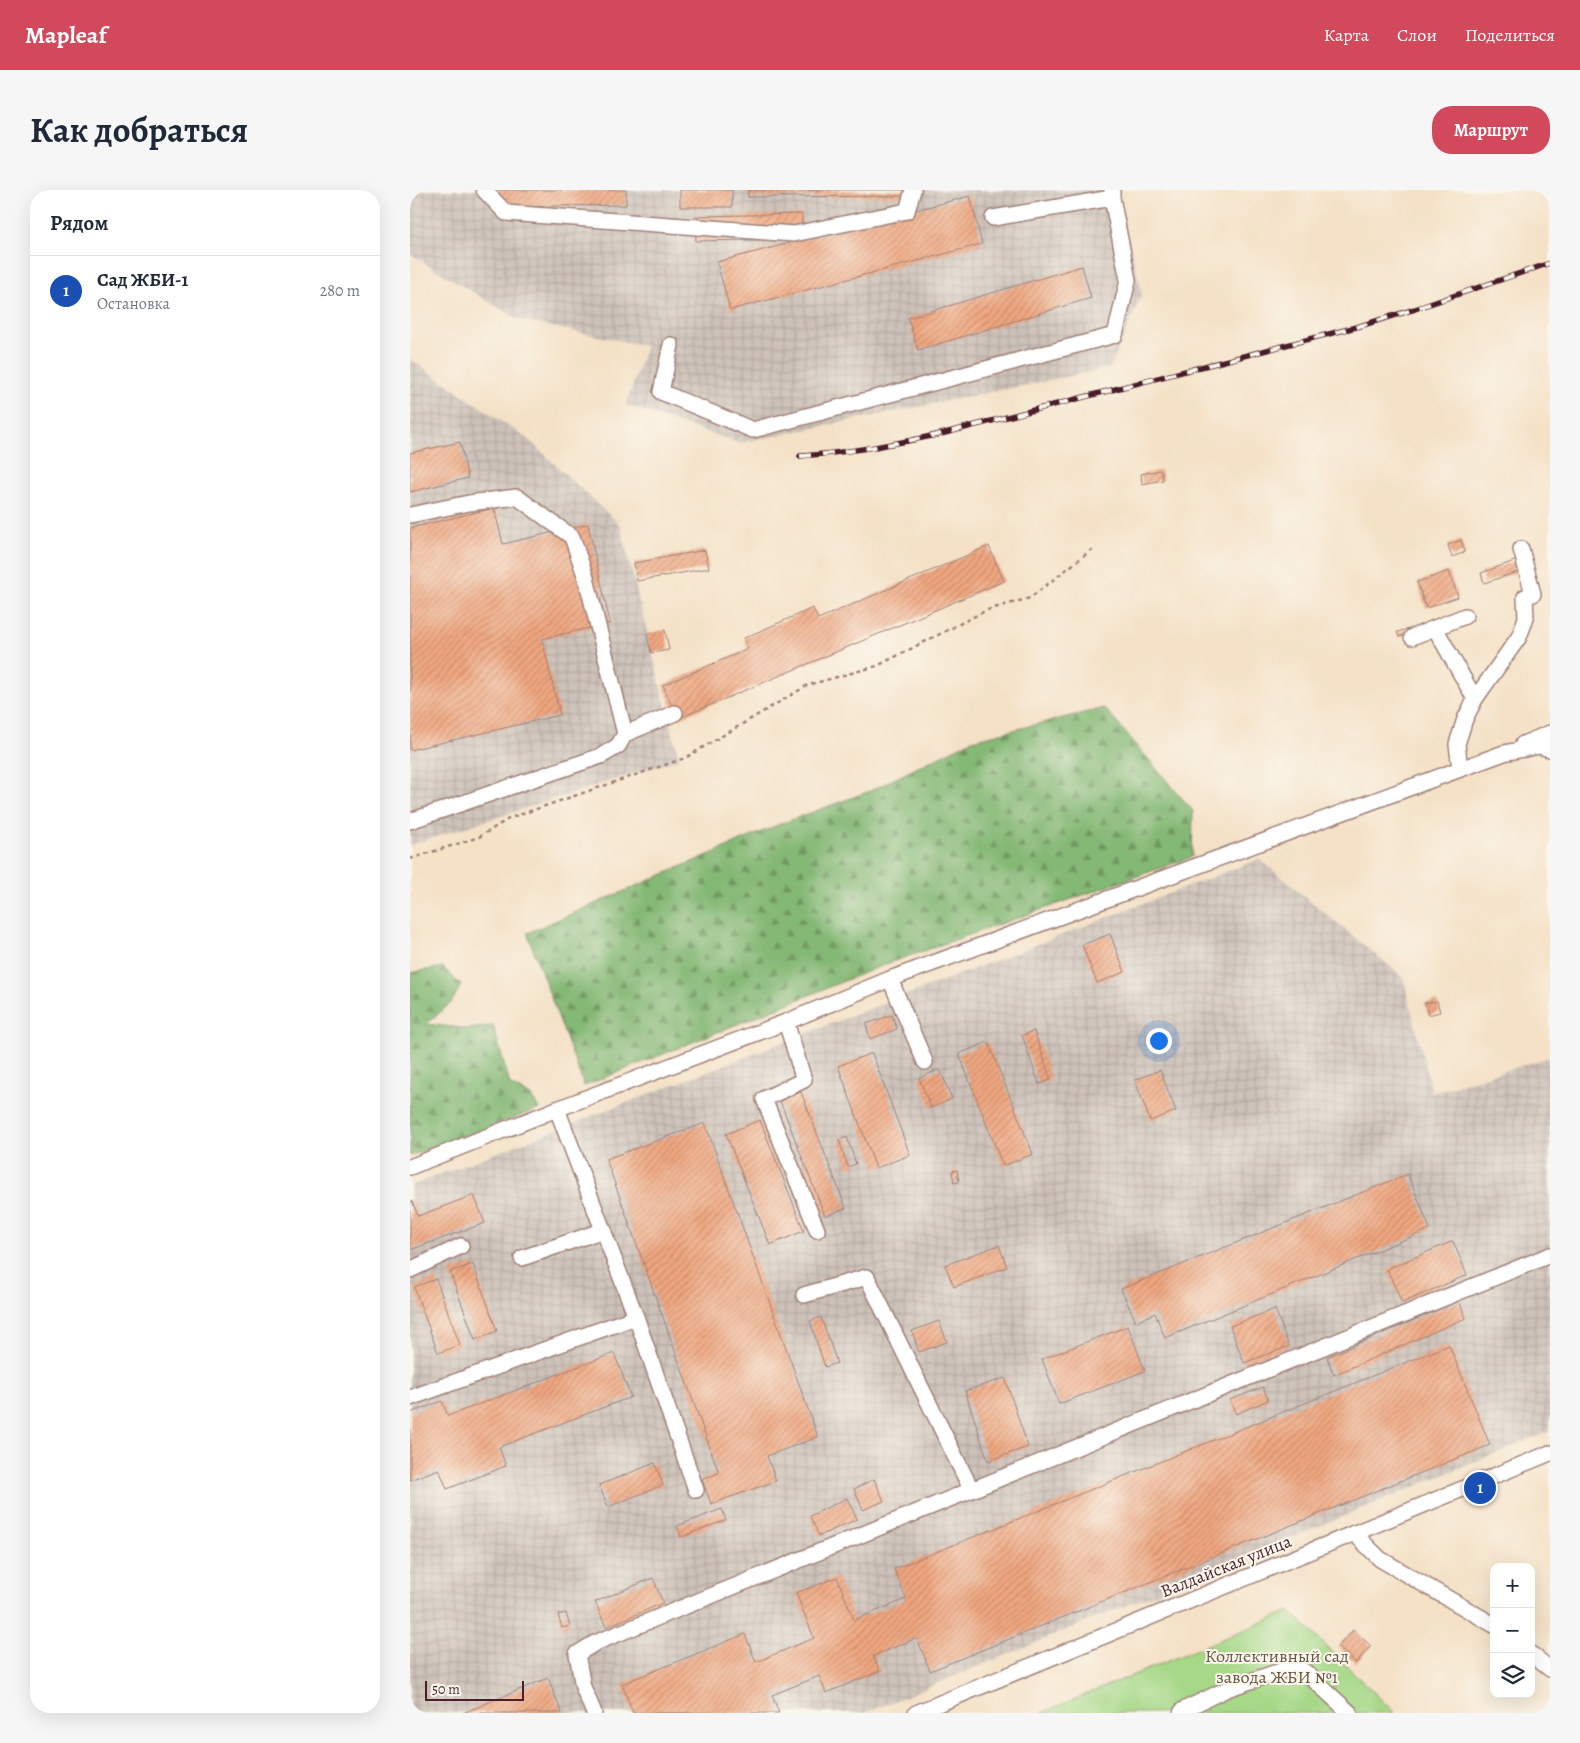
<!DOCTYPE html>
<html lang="ru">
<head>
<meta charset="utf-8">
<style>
  body { margin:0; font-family:Alegreya,serif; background:#f6f6f7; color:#1f2937 }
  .controls { position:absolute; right:15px; bottom:15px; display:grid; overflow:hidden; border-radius:10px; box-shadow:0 5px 20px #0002 }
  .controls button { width:45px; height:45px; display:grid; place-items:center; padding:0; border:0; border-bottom:1px solid #e0e1e3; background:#fff; color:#1f2937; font:25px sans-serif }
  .scale { position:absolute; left:15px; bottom:12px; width:99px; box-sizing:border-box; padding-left:5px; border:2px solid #4a1f2b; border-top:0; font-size:14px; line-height:18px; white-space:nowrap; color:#4a1f2b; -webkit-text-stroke:4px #fbf7ec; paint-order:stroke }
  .you { position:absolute; left:748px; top:850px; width:18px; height:18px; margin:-12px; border:4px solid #fff; border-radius:50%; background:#1a73e8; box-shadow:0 0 0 8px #1a73e833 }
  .badge { display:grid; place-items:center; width:32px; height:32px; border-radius:50%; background:#d1495b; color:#fff; font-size:16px; font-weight:700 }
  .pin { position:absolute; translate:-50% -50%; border:2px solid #fff; box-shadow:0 1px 5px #0006 }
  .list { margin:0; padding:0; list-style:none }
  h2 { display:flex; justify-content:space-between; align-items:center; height:65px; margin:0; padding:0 20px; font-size:21px }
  h2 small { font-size:16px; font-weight:400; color:#747a83 }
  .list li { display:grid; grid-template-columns:32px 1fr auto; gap:15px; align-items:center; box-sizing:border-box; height:70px; padding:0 20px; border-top:1px solid #e0e1e3 }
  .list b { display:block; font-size:19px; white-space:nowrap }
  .list p { margin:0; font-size:16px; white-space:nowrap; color:#747a83 }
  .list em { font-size:16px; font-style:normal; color:#747a83 }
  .icon { flex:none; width:28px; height:28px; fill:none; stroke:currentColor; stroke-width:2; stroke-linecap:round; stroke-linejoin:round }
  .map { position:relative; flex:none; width:1140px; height:1523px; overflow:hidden; border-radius:20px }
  header { display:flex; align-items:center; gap:30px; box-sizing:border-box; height:70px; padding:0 25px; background:#d1495b; color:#fff }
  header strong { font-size:24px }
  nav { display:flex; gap:28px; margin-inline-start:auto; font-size:18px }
  .intro { display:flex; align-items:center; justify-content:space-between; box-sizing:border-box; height:120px; padding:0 30px }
  h1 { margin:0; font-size:35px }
  .button { padding:12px 22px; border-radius:20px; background:#d1495b; color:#fff; font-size:18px; font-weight:700 }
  main { display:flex; gap:30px; padding:0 30px }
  aside { flex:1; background:#fff; border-radius:20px; box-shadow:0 5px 20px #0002 }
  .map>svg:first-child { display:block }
  .industrial { fill:url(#industrial-grid) }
  .forest { fill:url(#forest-firs); stroke:#676c50 }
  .garden { fill:#a6d887; stroke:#787c59 }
  .building { fill:url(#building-hatch) }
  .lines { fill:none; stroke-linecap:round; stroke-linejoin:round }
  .minor-casing { stroke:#9f8078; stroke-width:18 }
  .path { stroke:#9f8078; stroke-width:2.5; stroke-dasharray:4 4; stroke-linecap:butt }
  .minor { stroke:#fff; stroke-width:15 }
  .rail-casing { stroke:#4a1f2b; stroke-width:5.5 }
  .rail { stroke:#fbf7ec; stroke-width:4; stroke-dasharray:11; stroke-linecap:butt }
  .labels { text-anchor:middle; stroke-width:4; stroke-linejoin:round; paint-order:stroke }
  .street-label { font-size:18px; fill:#4a1f2b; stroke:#fbf7ec }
  .park-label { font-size:18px; fill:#665647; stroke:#fbf7ec }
</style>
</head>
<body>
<header>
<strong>Mapleaf</strong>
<nav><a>Карта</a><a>Слои</a><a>Поделиться</a></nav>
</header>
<div class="intro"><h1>Как добраться</h1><a class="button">Маршрут</a></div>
<main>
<aside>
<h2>Рядом<small></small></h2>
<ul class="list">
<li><span class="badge" style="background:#1a4fb4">1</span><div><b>Сад ЖБИ-1</b><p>Остановка</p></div><em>280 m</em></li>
</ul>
</aside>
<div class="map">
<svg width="1140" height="1523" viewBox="0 0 1140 1523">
  <defs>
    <pattern id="industrial-grid" width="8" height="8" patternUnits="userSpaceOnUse" patternTransform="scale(1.25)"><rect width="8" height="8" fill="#cdc2b9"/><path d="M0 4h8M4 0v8" fill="none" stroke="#b2a69f"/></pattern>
    <pattern id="forest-firs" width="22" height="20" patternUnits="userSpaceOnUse" patternTransform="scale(1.25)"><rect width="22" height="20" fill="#84b874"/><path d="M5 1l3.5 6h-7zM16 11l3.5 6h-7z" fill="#6e955f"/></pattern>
    <pattern id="building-hatch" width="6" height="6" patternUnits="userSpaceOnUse" patternTransform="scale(1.25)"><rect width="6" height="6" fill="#f0a780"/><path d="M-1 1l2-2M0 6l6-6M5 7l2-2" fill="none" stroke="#c48769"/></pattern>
  </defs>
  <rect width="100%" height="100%" fill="#fbf7ec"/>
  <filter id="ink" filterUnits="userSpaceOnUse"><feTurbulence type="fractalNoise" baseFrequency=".02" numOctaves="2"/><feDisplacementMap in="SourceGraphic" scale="10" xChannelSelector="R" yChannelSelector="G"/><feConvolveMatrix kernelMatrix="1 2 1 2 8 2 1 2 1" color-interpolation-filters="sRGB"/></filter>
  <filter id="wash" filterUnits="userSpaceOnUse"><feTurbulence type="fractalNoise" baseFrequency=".0096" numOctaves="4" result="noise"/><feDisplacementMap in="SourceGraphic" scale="20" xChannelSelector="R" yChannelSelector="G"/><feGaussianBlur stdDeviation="1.12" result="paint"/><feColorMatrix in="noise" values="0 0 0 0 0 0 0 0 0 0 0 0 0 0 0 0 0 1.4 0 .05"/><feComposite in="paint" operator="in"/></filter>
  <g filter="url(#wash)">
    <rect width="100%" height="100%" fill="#f4e1c6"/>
    <g class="industrial">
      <path d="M0,0H706L732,104L700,178L329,253L216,215L236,156L109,130L0,64Z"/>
      <path d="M0,169L119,250L210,335L269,569L0,655Z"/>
      <path d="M849,669L993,787L1022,903L1140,867V1241L455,1523H0V996Z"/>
    </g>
    <g class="forest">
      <path d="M694,518L783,621L782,667L476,774L174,896L117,743L370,634L460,601L562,550Z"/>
      <path d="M33,777L51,795L41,813L16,834L60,839L83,835L100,895L121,906L129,919L0,966V783Z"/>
    </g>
    <path class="garden" d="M880,1421L985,1523H631Z"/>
    <g id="blocks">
      <g class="building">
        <path d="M86,0H216V15L87,17Z"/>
        <rect x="270" y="0" width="52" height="17"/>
        <path d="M338,0H495V6L338,7Z"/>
        <path d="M560,6L572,54L320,120L307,72Z"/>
        <path d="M392,24V49L286,51L285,26Z"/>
        <path d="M672,76L681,108L508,160L498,128Z"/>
        <path d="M50,252L58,288L0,302V263Z"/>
        <path d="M751,280L753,290L732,294L731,284Z"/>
        <path d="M84,318L93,354L178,334L200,433L132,449L150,525L0,560V338Z"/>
        <path d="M1051,350L1055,362L1042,367L1038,355Z"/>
        <path d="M579,356L594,391L267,529L253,495L338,459L334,448L403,418L408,429Z"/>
        <path d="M295,360L299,378L227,391L224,373Z"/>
        <path d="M1110,369L1114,380L1074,393L1071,383Z"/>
        <path d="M1039,381L1048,407L1016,418L1007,392Z"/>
        <path d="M998,439L999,444L989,447L987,442Z"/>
        <path d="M255,440L259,460L241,463L237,444Z"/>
        <path d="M700,744L715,782L687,793L672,755Z"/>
        <path d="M1027,811L1030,822L1018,825L1015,813Z"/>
        <path d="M482,825L487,839L460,849L456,834Z"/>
        <path d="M624,841L641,890L629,894L612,845Z"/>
        <path d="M578,852L623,964L593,976L549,864Z"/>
        <path d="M462,863L500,965L466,978L428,876Z"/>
        <path d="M530,879L542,909L521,918L509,888Z"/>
        <path d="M750,880L766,921L740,931L725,890Z"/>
        <path d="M391,902L436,1018L415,1026L370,911Z"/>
        <path d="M350,930L394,1041L360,1055L316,944Z"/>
        <path d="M295,933L408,1247L357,1266L366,1291L301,1314L292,1289L309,1283L196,969Z"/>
        <path d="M437,947L446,974L438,977L429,950Z"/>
        <path d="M547,980L549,992L544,993L542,981Z"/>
        <path d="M998,984L1020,1039L755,1148L745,1123L726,1132L711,1099Z"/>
        <path d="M64,1005L75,1033L0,1060V1012L2,1011L8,1026Z"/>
        <path d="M1043,1051L1057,1085L992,1113L977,1079Z"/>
        <path d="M589,1055L597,1077L544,1097L535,1075Z"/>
        <path d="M63,1074L87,1141L65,1150L40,1082Z"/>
        <path d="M26,1089L50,1155L28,1163L4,1097Z"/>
        <path d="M1049,1111L1056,1128L924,1185L917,1167Z"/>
        <path d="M865,1119L879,1156L834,1173L820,1136Z"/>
        <path d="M411,1127L427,1173L415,1177L400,1131Z"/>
        <path d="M529,1131L537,1152L509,1162L502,1141Z"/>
        <path d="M718,1136L735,1181L649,1214L632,1169Z"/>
        <path d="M1039,1155L1080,1255L520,1481L507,1448L463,1466L470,1481L416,1503L409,1486L362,1505L369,1523H223L212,1494L335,1444L346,1472L404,1448L386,1403L427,1387L444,1430L496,1409L484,1379Z"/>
        <path d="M204,1163L221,1207L89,1257L96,1276L37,1299L29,1279L0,1290V1223L32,1211L38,1226Z"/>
        <path d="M595,1188L618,1257L578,1271L555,1201Z"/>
        <path d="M853,1197L858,1210L826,1224L820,1210Z"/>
        <path d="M245,1273L253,1295L198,1317L189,1295Z"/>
        <path d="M464,1289L474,1311L453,1320L444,1299Z"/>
        <path d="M437,1308L447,1329L409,1346L400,1326Z"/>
        <path d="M312,1319L316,1330L271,1347L267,1336Z"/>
        <path d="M243,1388L253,1413L196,1437L185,1412Z"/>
        <path d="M156,1423L160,1436L152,1438L148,1425Z"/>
        <path d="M943,1440L961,1456L946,1473L928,1457Z"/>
        <path d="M138,1488L152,1523H53Z"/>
      </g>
    </g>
  </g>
  <g filter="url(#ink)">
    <use href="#blocks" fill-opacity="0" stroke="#9f8078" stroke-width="1"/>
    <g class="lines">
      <g class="minor-casing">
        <g id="minor">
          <path d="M74,0L96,23L384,44L497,21L503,0"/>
          <path d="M583,28L702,8V0"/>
          <path d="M261,155L251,202L343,240L705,145L718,90L702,8"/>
          <path d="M0,325L59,313L107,307L162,347L176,388L215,544L208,556L191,566L0,631"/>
          <path d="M1025,438L1065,509"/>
          <path d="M1002,447L1055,426"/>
          <path d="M215,544L265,523"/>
          <path d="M1113,554L1140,543"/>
          <path d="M1050,579L1047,554L1055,529L1065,509L1109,447L1116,428L1115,407L1123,404L1111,359"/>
          <path d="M480,789L515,872"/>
          <path d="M376,832L394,890L354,909L407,1040"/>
          <path d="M147,919L226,1127L286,1300"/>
          <path d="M0,977L147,919L376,832L480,789L1094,563L1129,556L1140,559"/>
          <path d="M112,1068L194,1040"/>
          <path d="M0,1080L51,1056"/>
          <path d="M394,1105L457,1087L561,1299"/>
          <path d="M0,1208L226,1127"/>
          <path d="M944,1343L970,1369L1084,1435"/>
          <path d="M1121,1464L1140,1479"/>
          <path d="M184,1523L173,1497L167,1464L185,1453L1140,1065"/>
          <path d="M506,1523L1140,1263"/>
          <path d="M771,1523L773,1520L817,1499L885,1476L894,1481L940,1523"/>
        </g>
      </g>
      <path class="path" d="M0,669L69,647L100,628L275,568L398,495L467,476L577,420L620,408L685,357"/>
      <use href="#minor" class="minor"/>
      <g class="rail-casing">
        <path id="rail" d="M390,266C438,263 484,254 531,244L950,136L1005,119L1140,73"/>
      </g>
      <use href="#rail" class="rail"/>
    </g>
  </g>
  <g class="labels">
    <g class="street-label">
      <text transform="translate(816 1376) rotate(-22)" y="6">Валдайская улица</text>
    </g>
    <g class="park-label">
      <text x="867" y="1472">Коллективный сад<tspan x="867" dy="21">завода ЖБИ №1</tspan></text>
    </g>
  </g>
</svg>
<div class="controls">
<button>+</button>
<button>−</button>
<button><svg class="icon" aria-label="layers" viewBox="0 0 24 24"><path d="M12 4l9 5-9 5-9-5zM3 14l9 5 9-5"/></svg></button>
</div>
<div class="scale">50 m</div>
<div class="you"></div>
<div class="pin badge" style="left:1070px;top:1298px;background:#1a4fb4">1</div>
</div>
</main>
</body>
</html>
